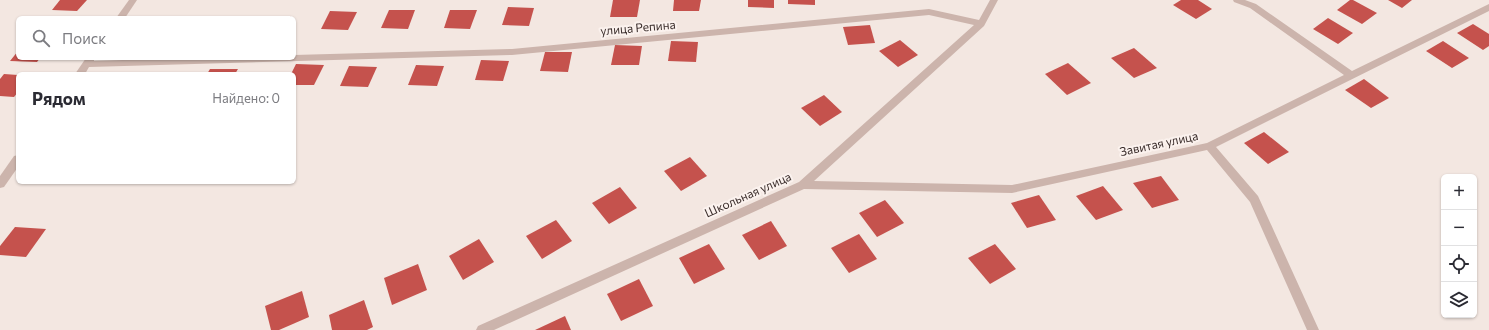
<!DOCTYPE html>
<html lang="ru">
<head>
<meta charset="utf-8">
<style>
  body { margin:0; font-family:Commissioner,sans-serif; background:#f7f7f7; color:#2b2b33 }
  .controls { position:absolute; right:12px; bottom:12px; display:grid; overflow:hidden; border-radius:6px; box-shadow:0 1px 3px #0004 }
  .controls button { width:36px; height:36px; display:grid; place-items:center; padding:0; border:0; border-bottom:1px solid #e1e1e2; background:#fff; color:#2b2b33; font:20px sans-serif }
  .list { margin:0; padding:0; list-style:none }
  h2 { display:flex; justify-content:space-between; align-items:center; height:52px; margin:0; padding:0 16px; font-size:17px }
  h2 small { font-size:13px; font-weight:400; color:#7c7c81 }
  .icon { flex:none; width:22px; height:22px; fill:none; stroke:currentColor; stroke-width:2; stroke-linecap:round; stroke-linejoin:round }
  .map { position:relative; flex:none; width:1489px; height:330px; overflow:hidden }
  .search { position:absolute; background:#fff; box-shadow:0 1px 3px #0004; left:16px; top:16px; width:280px; height:44px; display:flex; align-items:center; gap:10px; box-sizing:border-box; padding:0 14px; border-radius:6px; color:#7c7c81; font-size:15px }
  .panel { position:absolute; background:#fff; box-shadow:0 1px 3px #0004; left:16px; top:72px; width:280px; height:112px; border-radius:6px }
  .map>svg:first-child { display:block }
  .building { fill:#c5524d }
  .lines { fill:none; stroke-linecap:round; stroke-linejoin:round }
  .minor { fill:#ccb4ac; fill-rule:evenodd }
  .labels { text-anchor:middle; stroke-width:4; stroke-linejoin:round; paint-order:stroke }
  .street-label { font-size:12px; fill:#3a2d2b; stroke:#fbf2ee }
</style>
</head>
<body>
<div class="map">
<svg width="1489" height="330" viewBox="0 0 1489 330">
  <rect width="100%" height="100%" fill="#f3e7e1"/>
  <g class="building">
    <path d="M60,0H87L77,11L52,10Z"/>
    <path d="M613,0H640L637,17H610Z"/>
    <path d="M674,0H701L699,11H673Z"/>
    <path d="M748,0H774V8L748,7Z"/>
    <path d="M788,0H815V5L788,4Z"/>
    <path d="M1181,0H1198L1212,9L1196,19L1173,5Z"/>
    <path d="M1350,0H1353L1377,13L1362,24L1337,10Z"/>
    <path d="M1388,0H1412L1402,8Z"/>
    <path d="M508,7L534,8L529,26L502,25Z"/>
    <path d="M389,10H415L408,29L381,28Z"/>
    <path d="M450,10H477L470,29L444,28Z"/>
    <path d="M330,11L357,12L348,30L321,29Z"/>
    <path d="M265,16H291L290,18H264Z"/>
    <path d="M1328,18L1353,33L1338,44L1313,29Z"/>
    <path d="M1473,24L1489,34V46L1483,50L1457,33Z"/>
    <path d="M870,25L875,43L848,45L843,27Z"/>
    <path d="M900,40L918,55L898,67L879,51Z"/>
    <path d="M671,41L698,42L696,62L668,61Z"/>
    <path d="M1443,41L1469,58L1452,68L1426,51Z"/>
    <path d="M615,45L642,46L639,65H611Z"/>
    <path d="M1134,48L1157,68L1134,78L1111,58Z"/>
    <path d="M18,51V58H40L37,62L10,61Z"/>
    <path d="M545,52H572L568,72L540,71Z"/>
    <path d="M481,60L509,61L503,81L475,80Z"/>
    <path d="M1068,63L1091,83L1067,95L1045,74Z"/>
    <path d="M296,64L324,65L314,85H294V74H291Z"/>
    <path d="M416,65L444,66L437,86L408,85Z"/>
    <path d="M349,66L377,67L368,87L340,86Z"/>
    <path d="M210,69H238L235,74H207Z"/>
    <path d="M4,74L18,75V92L14,97L0,96V79Z"/>
    <path d="M1364,79L1389,98L1371,108L1345,90Z"/>
    <path d="M824,95L842,112L820,126L801,108Z"/>
    <path d="M1264,132L1289,152L1268,164L1244,143Z"/>
    <path d="M690,157L707,176L681,191L664,171Z"/>
    <path d="M1161,176L1179,200L1152,208L1133,183Z"/>
    <path d="M1103,186L1123,210L1096,220L1076,196Z"/>
    <path d="M620,187L637,208L609,224L592,203Z"/>
    <path d="M1039,195L1056,220L1027,228L1011,203Z"/>
    <path d="M885,200L904,223L877,237L859,213Z"/>
    <path d="M556,220L572,241L542,259L526,236Z"/>
    <path d="M771,221L787,246L759,260L742,235Z"/>
    <path d="M15,227L46,229L26,257L0,255V246Z"/>
    <path d="M859,234L877,259L849,273L831,248Z"/>
    <path d="M479,239L494,262L463,280L449,256Z"/>
    <path d="M709,244L725,269L694,284L679,258Z"/>
    <path d="M995,244L1016,269L990,284L968,258Z"/>
    <path d="M418,264L427,290L392,305L384,278Z"/>
    <path d="M639,279L653,306L621,321L607,294Z"/>
    <path d="M302,291L309,317L279,330H271L265,306Z"/>
    <path d="M364,300L373,327L367,330H332L329,315Z"/>
    <path d="M565,316L571,330H535Z"/>
  </g>
  <g class="lines">
    <g class="minor">
      <path d="M129,0H137L125,18H116Z"/>
      <path d="M990,0H998L984,26L814,181L1012,185L1207,143L1344,75L1250,8L1234,2L1233,0H1245L1256,4L1352,71L1489,4V11L1216,147L1258,196L1319,330H1307L1250,202L1207,150L1012,193L804,189L494,330H476L478,326L799,182L974,25L929,15L512,55L89,67L85,74H75L86,58H94V61L180,58H294V55L512,49L929,9L979,20Z"/>
      <path d="M18,155V167L4,187L0,188V176L14,156Z"/>
    </g>
  </g>
  <g class="labels">
    <g class="street-label">
      <text transform="translate(638 28) rotate(-5)" y="4">улица Репина</text>
      <text transform="translate(1159 144) rotate(-12)" y="4">Завитая улица</text>
      <text transform="translate(748 195) rotate(-24)" y="4">Школьная улица</text>
    </g>
  </g>
</svg>
<div class="controls">
<button>+</button>
<button>−</button>
<button><svg class="icon" aria-label="locate" viewBox="0 0 24 24"><circle cx="12" cy="12" r="6"/><path d="M12 2v4M12 18v4M2 12h4M18 12h4"/></svg></button>
<button><svg class="icon" aria-label="layers" viewBox="0 0 24 24"><path d="M12 4l9 5-9 5-9-5zM3 14l9 5 9-5"/></svg></button>
</div>
<div class="search"><svg class="icon" aria-label="search" viewBox="0 0 24 24"><circle cx="10" cy="10" r="6"/><path d="M15 15l6 6"/></svg>Поиск</div>
<section class="panel">
<h2>Рядом<small>Найдено: 0</small></h2>
<ul class="list">
</ul>
</section>
</div>
</body>
</html>
